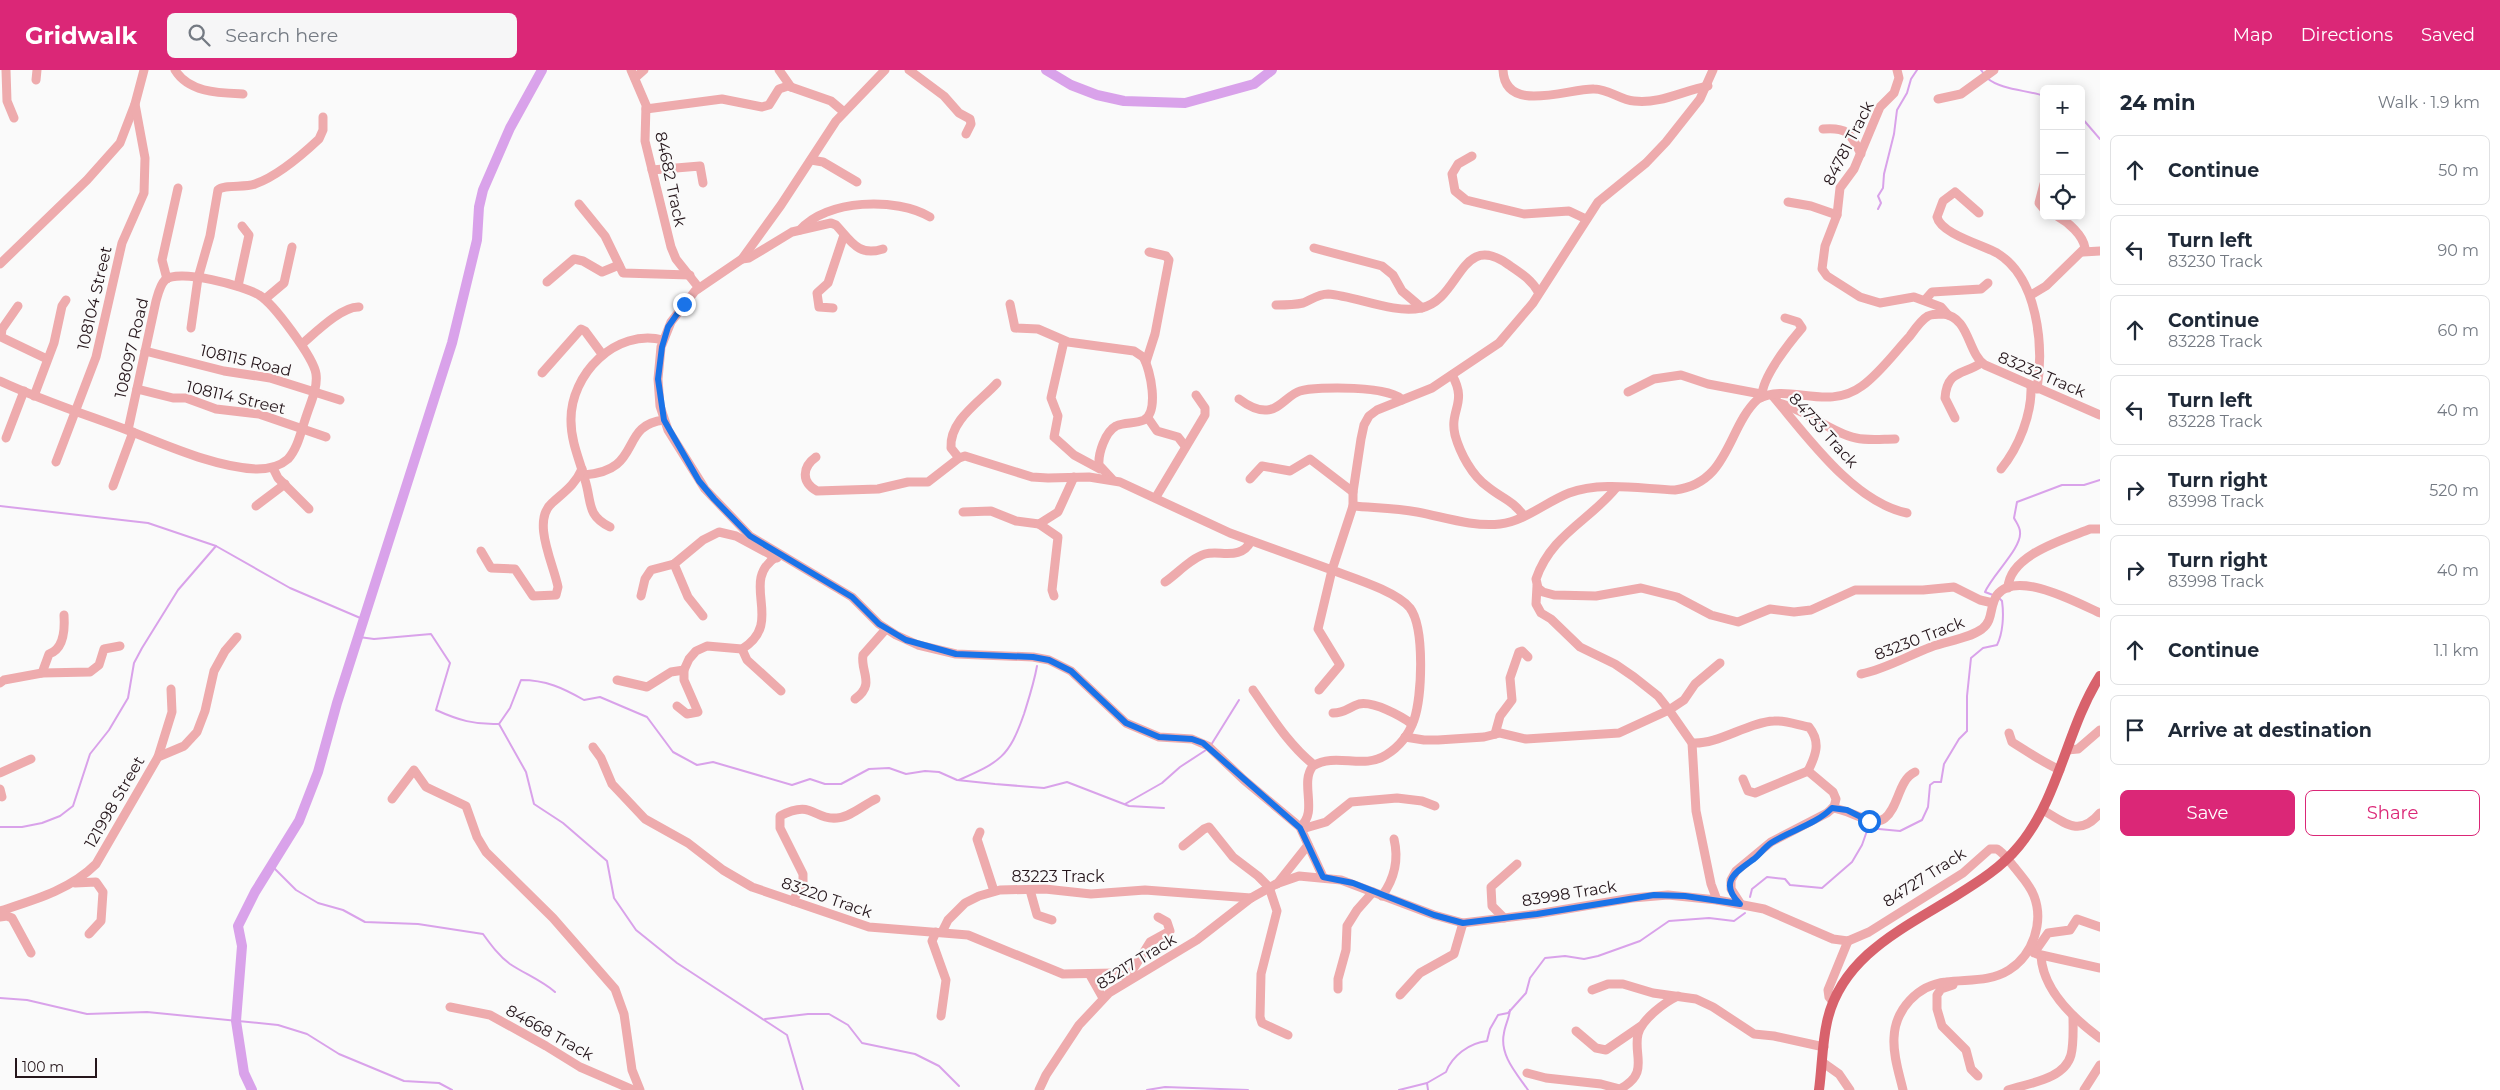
<!DOCTYPE html>
<html lang="en">
<head>
<meta charset="utf-8">
<style>
  body { margin:0; font-family:Montserrat,sans-serif; background:#f6f6f7; color:#1f2937 }
  .controls { position:absolute; right:15px; top:15px; display:grid; overflow:hidden; border-radius:8px; box-shadow:0 2px 12px #0003 }
  .controls button { width:45px; height:45px; display:grid; place-items:center; padding:0; border:0; border-bottom:1px solid #e0e1e3; background:#fff; color:#1f2937; font:25px sans-serif }
  .scale { position:absolute; left:15px; bottom:12px; width:82px; box-sizing:border-box; padding-left:5px; border:2px solid #25161b; border-top:0; font-size:14px; line-height:18px; white-space:nowrap; color:#25161b; -webkit-text-stroke:4px #fafafa; paint-order:stroke }
  .stop { position:absolute; width:15px; height:15px; margin:-11px; border:4px solid #1a73e8; border-radius:50%; background:#fff }
  .stop.end { background:#1a73e8; border-color:#fff; box-shadow:0 1px 5px #0008 }
  .list { margin:0; padding:0; list-style:none }
  h2 { display:flex; justify-content:space-between; align-items:center; height:65px; margin:0; padding:0 20px; font-size:21px }
  h2 small { font-size:16px; font-weight:400; color:#747a83 }
  .list li { display:grid; grid-template-columns:32px 1fr auto; gap:15px; align-items:center; box-sizing:border-box; height:70px; margin:0 10px 10px; padding:0 10px; border:1px solid #e0e1e3; border-radius:8px }
  .list b { display:block; font-size:19px; white-space:nowrap }
  .list p { margin:0; font-size:16px; white-space:nowrap; color:#747a83 }
  .list em { font-size:16px; font-style:normal; color:#747a83 }
  .actions { display:flex; gap:10px; padding:15px 20px }
  .actions a { flex:1; padding:11px 0; border:1px solid #db2777; border-radius:8px; text-align:center; font-size:18px; color:#db2777 }
  .actions .main { background:#db2777; color:#fff }
  .icon { flex:none; width:28px; height:28px; fill:none; stroke:currentColor; stroke-width:2; stroke-linecap:round; stroke-linejoin:round }
  .map { position:relative; flex:none; width:2100px; height:1020px; overflow:hidden }
  header { display:flex; align-items:center; gap:30px; box-sizing:border-box; height:70px; padding:0 25px; background:#db2777; color:#fff }
  header strong { font-size:24px }
  nav { display:flex; gap:28px; margin-inline-start:auto; font-size:18px }
  .search { width:350px; height:45px; background:#f6f6f7; display:flex; align-items:center; gap:12px; box-sizing:border-box; padding:0 18px; border-radius:8px; color:#747a83; font-size:19px }
  main { display:flex }
  aside { flex:1; background:#fff }
  .map>svg:first-child { display:block }
  .lines { fill:none; stroke-linecap:round; stroke-linejoin:round }
  .stream { stroke:#d9a2ea; stroke-width:2 }
  .river { stroke:#d9a2ea; stroke-width:10 }
  .minor { stroke:#eeabad; stroke-width:9 }
  .major { stroke:#d8626c; stroke-width:10 }
  .route { stroke:#1a73e8; stroke-width:6 }
  .labels { text-anchor:middle; stroke-width:4.5; stroke-linejoin:round; paint-order:stroke }
  .street-label { font-size:16px; fill:#25161b; stroke:#fafafa }
</style>
</head>
<body>
<header>
<strong>Gridwalk</strong>
<div class="search"><svg class="icon" aria-label="search" viewBox="0 0 24 24"><circle cx="10" cy="10" r="6"/><path d="M15 15l6 6"/></svg>Search here</div>
<nav><a>Map</a><a>Directions</a><a>Saved</a></nav>
</header>
<main>
<div class="map">
<svg width="2100" height="1020" viewBox="0 0 2100 1020">
  <rect width="100%" height="100%" fill="#fafafa"/>
  <g class="lines">
    <g class="stream">
      <path d="M1981,0L1984,4"/>
      <path d="M1987,8C2001,20 2027,20 2044,26"/>
      <path d="M2081,47L2100,69"/>
      <path d="M1878,139L1881,133L1878,126L1883,118L1884,104L1894,64L1897,40L1907,23L1911,9L1917,0"/>
      <path d="M0,436L148,453L216,476L290,518L365,550"/>
      <path d="M1993,525L1985,522C1992,505 2022,478 2020,462C2020,457 2016,452 2014,448L2017,432L2062,415H2084L2100,410"/>
      <path d="M359,567L374,569L431,564L450,593L436,640C458,650 475,655 499,654L510,638L521,610C546,610 563,618 584,630L600,627L647,647L673,682L697,695L713,692L792,715L810,709L825,714H841L869,699L889,698L906,704L925,701L939,702L957,710L995,714L1044,718L1067,712L1129,736L1164,738"/>
      <path d="M499,654L526,702L534,734L563,753L607,791L614,828L636,860L677,893L787,965L803,1020"/>
      <path d="M1211,675L1239,630"/>
      <path d="M959,710C1000,692 1009,687 1024,644C1029,628 1034,613 1037,596"/>
      <path d="M1125,734L1162,713L1180,697L1206,680"/>
      <path d="M0,757H22L42,753L60,746L73,736L90,684L109,660L128,628L134,593L142,578L178,520L216,476"/>
      <path d="M272,796L296,820L318,833L343,840L365,852L418,854L483,864C491,875 499,886 510,894C525,904 541,910 555,922"/>
      <path d="M1750,827L1752,819L1767,807L1785,809L1790,815L1822,818L1852,792L1862,775L1868,758L1900,761L1922,750L1928,737L1930,715L1934,712H1941L1944,694L1959,669L1967,661V626L1971,588L1983,578L1997,575C2003,563 2004,545 2002,531L1999,528"/>
      <path d="M0,928L27,930L87,944L147,942L278,955L307,964L339,984L404,1011L439,1013L452,1020"/>
      <path d="M1510,940C1509,949 1505,955 1504,963C1499,985 1517,1004 1528,1020"/>
      <path d="M765,949L808,944H829L848,955L862,973L915,984L939,996L959,1016"/>
      <path d="M1147,1020L1165,1017L1248,1020"/>
      <path d="M1399,1020L1427,1013"/>
      <path d="M1428,1020L1427,1013L1446,1002C1452,986 1469,973 1487,971L1490,959L1498,945L1508,943L1526,923L1530,908L1545,888L1565,886L1584,889L1598,886L1640,871L1669,851L1709,848L1734,851L1745,843"/>
    </g>
    <g class="river">
      <path d="M1046,0L1071,15L1097,25L1124,31L1185,33L1254,14L1272,0"/>
      <path d="M252,1020L244,1003L236,951L242,876L238,856L255,822L299,751L318,702L337,633L452,273L477,170L479,137L483,120L510,58L542,0"/>
    </g>
    <g class="minor">
      <path d="M6,0L7,31L14,48"/>
      <path d="M175,0C189,23 220,23 243,24"/>
      <path d="M631,0L646,35L645,71L671,177L676,189L699,218"/>
      <path d="M779,0L791,17"/>
      <path d="M885,0L836,51L781,135L742,189L695,221L671,252L661,277L658,309L660,336L668,360L705,419L750,466L852,527L879,554L896,565L918,575L956,584L1033,587L1049,590L1071,601L1126,653L1159,667L1192,669L1208,676L1244,710L1300,757L1323,807"/>
      <path d="M909,0L944,26L959,43L970,49L971,54L966,64"/>
      <path d="M1503,0C1505,45 1569,18 1594,19C1609,19 1620,30 1634,31C1661,34 1682,21 1708,16"/>
      <path d="M1897,0L1899,8L1894,23L1880,37L1854,99L1840,118L1837,145L1825,176L1822,199L1827,206L1860,227L1880,233L1914,227L1941,237L1948,245"/>
      <path d="M635,8L644,0"/>
      <path d="M36,10L37,0"/>
      <path d="M1938,29L1961,24L1994,0"/>
      <path d="M646,39L722,29L762,37L769,35L779,19L788,16L831,31L844,42"/>
      <path d="M1823,59C1848,57 1850,63 1861,84"/>
      <path d="M1472,86L1458,94L1452,104L1455,121L1466,130L1524,144L1569,141L1586,149"/>
      <path d="M811,90L823,92L857,112"/>
      <path d="M652,100L700,96L703,113"/>
      <path d="M2044,114L2039,133L2044,139"/>
      <path d="M1788,132L1811,136L1837,145"/>
      <path d="M579,134L605,166L623,203L690,205"/>
      <path d="M1979,143L1955,122L1943,131L1937,147C1941,164 1983,175 1997,183C2038,208 2044,276 2037,319"/>
      <path d="M800,160C826,129 897,127 930,147"/>
      <path d="M1314,178L1382,196L1393,205L1402,221L1422,238"/>
      <path d="M2083,182L2100,181"/>
      <path d="M742,189L749,188L792,162L831,153L836,155C851,171 858,187 883,179"/>
      <path d="M0,194L87,110L120,73L135,34L144,0"/>
      <path d="M167,209L162,190L178,118"/>
      <path d="M547,212L574,189L583,191L602,202L619,195"/>
      <path d="M238,216L249,165L242,156"/>
      <path d="M2031,225L2046,216L2085,178C2083,165 2068,152 2057,146"/>
      <path d="M265,229L284,213L292,177"/>
      <path d="M1925,230L1932,222L1981,219L1988,213"/>
      <path d="M1010,234L1015,258L1038,259L1068,272L1134,281L1143,287C1151,300 1159,342 1144,350C1135,354 1125,352 1116,356C1105,362 1098,384 1099,395L1112,409"/>
      <path d="M1276,235C1285,235 1294,235 1303,233C1311,230 1318,224 1328,224C1356,226 1393,244 1421,238C1461,230 1460,159 1509,195C1521,203 1532,210 1539,223"/>
      <path d="M18,236L2,259L1,267L47,289"/>
      <path d="M833,238L819,237L817,223L828,213L844,165"/>
      <path d="M191,258L198,208L210,166L218,120C224,114 245,118 255,114C278,106 302,85 319,69L323,60V47"/>
      <path d="M1064,271L1051,328L1058,346L1054,367L1074,385L1100,399"/>
      <path d="M302,274C315,263 342,236 359,237"/>
      <path d="M145,281L224,301L270,308L340,330"/>
      <path d="M1146,292L1155,264L1169,190L1166,186L1149,182"/>
      <path d="M542,303L581,259L585,261L602,284"/>
      <path d="M1452,305C1468,333 1449,340 1455,365C1460,383 1472,406 1488,417C1503,429 1512,430 1524,446"/>
      <path d="M0,311C41,330 84,344 127,360C164,374 216,398 257,399C268,399 279,397 288,389C298,378 301,361 306,347C310,334 318,318 316,304C314,288 273,233 259,225C245,216 178,198 165,210C160,215 158,224 156,231L128,360"/>
      <path d="M137,319L173,328H186L216,339L259,344L326,367"/>
      <path d="M1628,322L1654,309L1681,305L1708,314L1761,324"/>
      <path d="M1772,325C1806,365 1853,432 1907,443"/>
      <path d="M34,326L54,273L62,236L66,230"/>
      <path d="M1762,327C1761,308 1790,272 1802,258L1798,252L1785,248"/>
      <path d="M1239,329C1247,335 1257,341 1267,340C1279,340 1289,324 1300,321C1317,316 1393,316 1402,330"/>
      <path d="M1779,333C1807,340 1829,362 1856,368C1869,371 1883,369 1895,369"/>
      <path d="M1148,348L1157,361L1178,367L1185,376"/>
      <path d="M1955,348L1945,328C1947,300 1963,305 1981,293"/>
      <path d="M6,368L24,321"/>
      <path d="M816,387C802,397 801,412 817,421L878,419L908,412H928L959,388L965,386L1032,407L1048,408L1089,407L1120,412L1230,463L1332,500L1318,559L1340,595L1319,620"/>
      <path d="M959,388L951,378C949,350 981,331 997,313"/>
      <path d="M56,392L96,287L122,173L144,123L145,88L135,34"/>
      <path d="M273,398L278,408L309,439"/>
      <path d="M2001,399C2019,377 2032,344 2031,316"/>
      <path d="M584,405C644,401 618,355 664,350"/>
      <path d="M1250,409L1262,396L1290,401L1310,389L1353,422"/>
      <path d="M113,416L133,362"/>
      <path d="M1616,418C1589,451 1551,465 1536,509L1538,518L1543,522L1554,525L1596,526L1641,518L1677,527L1711,545L1738,552L1770,539L1794,542L1811,540L1855,520H1923L1954,517L1980,530L1993,533"/>
      <path d="M1156,427L1205,345V338L1196,325"/>
      <path d="M256,436L285,414"/>
      <path d="M1353,436V422L1361,369L1364,355L1369,346L1377,340L1432,318L1499,273L1533,233L1598,132L1646,93L1666,72L1700,29L1713,0"/>
      <path d="M963,442L991,441L1016,451L1039,454L1058,442L1074,407"/>
      <path d="M1039,454L1058,467L1052,520L1054,526"/>
      <path d="M610,457C586,445 592,432 585,410C580,391 571,372 571,351C570,304 616,258 663,270"/>
      <path d="M481,481L491,498L515,499L533,526L556,525L558,517C554,495 531,451 552,433C564,422 575,415 582,399"/>
      <path d="M674,494L688,527L703,546"/>
      <path d="M1165,512C1177,504 1191,488 1205,484C1220,480 1241,491 1251,471"/>
      <path d="M1537,516L1536,534L1541,543L1551,549L1580,577L1615,594L1634,607L1658,626L1669,640L1684,630L1695,614L1720,593"/>
      <path d="M2008,518C2009,485 2065,469 2090,459H2100"/>
      <path d="M641,526L645,509L651,500L674,494L703,470L719,462L736,466L777,488"/>
      <path d="M742,579L747,590L781,621"/>
      <path d="M42,603L49,584C64,579 65,560 64,545"/>
      <path d="M1861,604C1886,599 1907,586 1931,577C1947,571 1968,569 1982,559C1994,550 1989,536 1997,525C2016,499 2078,533 2100,543"/>
      <path d="M617,610L647,617L671,602L684,600"/>
      <path d="M0,613L4,610L42,603L90,602L99,595L104,579L120,576"/>
      <path d="M1253,620C1272,647 1288,674 1314,695"/>
      <path d="M855,629C876,614 860,602 863,585L886,559"/>
      <path d="M677,636L687,644L698,642L684,610V600L689,589L696,581L707,576L742,579C786,552 738,512 776,487"/>
      <path d="M1333,643C1345,643 1349,637 1359,634C1374,631 1401,646 1412,654"/>
      <path d="M2009,663L2012,672C2028,682 2042,692 2060,700"/>
      <path d="M1495,664L1500,646L1512,630L1510,608L1519,582L1522,581L1528,587"/>
      <path d="M1405,667L1424,670H1438L1484,667L1500,663L1526,669L1619,663L1669,640L1692,673L1696,741L1711,814L1717,830"/>
      <path d="M1692,673C1718,675 1748,652 1774,651C1785,650 1798,655 1809,657C1821,672 1816,685 1808,701"/>
      <path d="M593,677L601,688L612,714L645,749L688,773L723,800L752,817L869,857L968,865L1063,904L1114,903L1132,908"/>
      <path d="M2067,680L2078,679L2100,660"/>
      <path d="M158,687L172,642L171,619"/>
      <path d="M0,703L31,689"/>
      <path d="M0,719L2,727"/>
      <path d="M392,729L414,700L426,717L466,736L477,767L486,782L553,848L615,919L624,944L632,1000L640,1020"/>
      <path d="M1832,738C1849,739 1873,758 1885,748C1899,737 1898,710 1915,702"/>
      <path d="M2043,740C2066,754 2080,767 2100,743"/>
      <path d="M1300,757C1319,742 1299,713 1313,696C1336,682 1363,700 1386,685C1399,677 1409,664 1414,650C1422,627 1425,558 1410,538C1396,521 1353,508 1332,500L1353,436C1375,438 1396,438 1417,442C1444,447 1472,457 1500,454C1525,451 1546,432 1569,423C1601,411 1642,419 1675,420C1730,413 1727,357 1758,329C1788,312 1827,342 1862,316C1880,303 1895,282 1910,266C1915,259 1921,250 1928,246C1932,244 1938,244 1943,244C1970,247 1967,283 1985,295L2100,345"/>
      <path d="M1302,759L1326,752L1351,732L1397,728L1422,731L1435,736"/>
      <path d="M980,762L977,769L994,821"/>
      <path d="M1183,776L1204,759L1209,757L1233,787L1258,806L1269,817L1277,841L1261,904L1260,947L1262,953L1288,965"/>
      <path d="M75,813L96,812L103,822L101,851L89,864"/>
      <path d="M1277,814L1308,775"/>
      <path d="M1030,820L1037,845L1052,850"/>
      <path d="M1382,826C1395,808 1399,790 1394,769"/>
      <path d="M793,831L803,812V804L780,758V746C813,729 813,750 837,748C851,747 863,735 876,729"/>
      <path d="M1740,833L1731,819V810L1736,801L1771,772L1827,743L1834,737L1836,729L1833,722L1808,701L1755,723L1748,721L1743,709"/>
      <path d="M0,841C34,830 70,820 96,794L158,687L184,676L197,662L205,641L214,601L225,581L237,567"/>
      <path d="M0,847L7,846L12,848L31,883"/>
      <path d="M1504,848L1492,836L1491,817L1517,794"/>
      <path d="M936,862L932,871L946,910L941,946"/>
      <path d="M942,862L948,850L965,833L979,826L1000,820L1045,819L1091,824L1145,820L1251,828"/>
      <path d="M2034,883L2048,863L2070,860L2077,849L2100,857"/>
      <path d="M2037,884L2100,898"/>
      <path d="M2041,886C2043,921 2074,949 2100,968"/>
      <path d="M1090,905L1103,928"/>
      <path d="M1129,906L1150,872L1170,861L1167,852L1158,847"/>
      <path d="M1953,915L1941,919L1937,925V939L1942,956L1966,980L1971,999L1978,1006"/>
      <path d="M1338,919V909L1346,880L1347,856L1357,840L1373,822"/>
      <path d="M1592,920L1608,914H1623L1653,923L1696,929L1713,937L1754,964L1774,966L1824,977"/>
      <path d="M1400,925L1420,903L1454,884L1463,853"/>
      <path d="M1833,932L1829,927L1828,920L1848,871"/>
      <path d="M450,937L490,945L546,976L580,997L633,1020"/>
      <path d="M1576,961L1596,978L1606,980L1641,956"/>
      <path d="M1822,992L1839,1004L1850,1020"/>
      <path d="M1527,1003L1546,1008L1601,1014L1620,1019C1650,1003 1633,986 1638,964C1642,949 1665,932 1678,926"/>
      <path d="M1039,1020L1046,1005L1079,955L1109,923L1197,870L1251,828L1276,814L1299,806L1341,810L1434,845L1463,853L1537,844L1632,828L1668,825L1717,830L1764,839L1833,869L1848,871L1869,862L1963,803L1990,779H1997C2004,783 2009,791 2015,798C2022,807 2030,815 2034,826C2044,852 2033,885 2009,900C1990,912 1968,909 1946,912C1918,915 1895,939 1894,968C1893,986 1899,1003 1903,1020"/>
      <path d="M2008,1020C2028,1013 2064,1010 2071,985C2074,973 2073,958 2073,946"/>
      <path d="M2084,1020L2100,995"/>
    </g>
    <path class="major" d="M1819,1020C1822,998 1822,974 1827,952C1841,887 1902,859 1954,827C1978,812 2001,798 2019,776C2060,726 2066,660 2100,606"/>
  </g>
  <g class="lines">
    <path class="route" d="M684,234L668,257L662,277L658,309L664,350L699,411L714,429L750,466L852,527L879,554L906,570L956,584L1033,587L1049,590L1071,601L1126,653L1159,667L1192,669L1203,673L1300,758L1323,807L1353,813L1434,845L1463,853L1537,844L1654,825L1685,826L1740,834C1718,812 1736,802 1754,789C1760,784 1765,777 1771,773C1791,760 1815,755 1832,738L1847,740L1869,751"/>
  </g>
  <g class="labels">
    <g class="street-label">
      <text transform="translate(1848 73) rotate(-63)" y="6">84781 Track</text>
      <text transform="translate(671 109) rotate(78)" y="6">84682 Track</text>
      <text transform="translate(94 228) rotate(-77)" y="6">108104 Street</text>
      <text transform="translate(131 278) rotate(-77)" y="6">108097 Road</text>
      <text transform="translate(246 290) rotate(13)" y="6">108115 Road</text>
      <text transform="translate(2042 304) rotate(23)" y="6">83232 Track</text>
      <text transform="translate(236 327) rotate(13)" y="6">108114 Street</text>
      <text transform="translate(1824 360) rotate(48)" y="6">84733 Track</text>
      <text transform="translate(1919 568) rotate(-21)" y="6">83230 Track</text>
      <text transform="translate(114 732) rotate(-60)" y="6">121998 Street</text>
      <text x="1058" y="812">83223 Track</text>
      <text transform="translate(1924 807) rotate(-33)" y="6">84727 Track</text>
      <text transform="translate(1569 823) rotate(-9)" y="6">83998 Track</text>
      <text transform="translate(827 827) rotate(19)" y="6">83220 Track</text>
      <text transform="translate(1136 891) rotate(-32)" y="6">83217 Track</text>
      <text transform="translate(550 962) rotate(29)" y="6">84668 Track</text>
    </g>
  </g>
</svg>
<div class="controls">
<button>+</button>
<button>−</button>
<button><svg class="icon" aria-label="locate" viewBox="0 0 24 24"><circle cx="12" cy="12" r="6"/><path d="M12 2v4M12 18v4M2 12h4M18 12h4"/></svg></button>
</div>
<div class="scale">100 m</div>
<div class="stop" style="left:1869px;top:751px"></div>
<div class="stop end" style="left:684px;top:234px"></div>
</div>
<aside>
<h2>24 min<small>Walk · 1.9 km</small></h2>
<ul class="list">
<li><svg class="icon" aria-label="ahead" viewBox="0 0 24 24"><path d="M12 20V5M6 11l6-6 6 6"/></svg><div><b>Continue</b></div><em>50 m</em></li>
<li><svg class="icon" aria-label="left" viewBox="0 0 24 24"><path d="M17 20v-9H6M10 6l-5 5 5 5"/></svg><div><b>Turn left</b><p>83230 Track</p></div><em>90 m</em></li>
<li><svg class="icon" aria-label="ahead" viewBox="0 0 24 24"><path d="M12 20V5M6 11l6-6 6 6"/></svg><div><b>Continue</b><p>83228 Track</p></div><em>60 m</em></li>
<li><svg class="icon" aria-label="left" viewBox="0 0 24 24"><path d="M17 20v-9H6M10 6l-5 5 5 5"/></svg><div><b>Turn left</b><p>83228 Track</p></div><em>40 m</em></li>
<li><svg class="icon" aria-label="right" viewBox="0 0 24 24"><path d="M7 20v-9h11M14 6l5 5-5 5"/></svg><div><b>Turn right</b><p>83998 Track</p></div><em>520 m</em></li>
<li><svg class="icon" aria-label="right" viewBox="0 0 24 24"><path d="M7 20v-9h11M14 6l5 5-5 5"/></svg><div><b>Turn right</b><p>83998 Track</p></div><em>40 m</em></li>
<li><svg class="icon" aria-label="ahead" viewBox="0 0 24 24"><path d="M12 20V5M6 11l6-6 6 6"/></svg><div><b>Continue</b></div><em>1.1 km</em></li>
<li><svg class="icon" aria-label="arrive" viewBox="0 0 24 24"><path d="M6 21V4h12l-3 4 3 4H6"/></svg><div><b>Arrive at destination</b></div></li>
</ul>
<div class="actions"><a class="main">Save</a><a>Share</a></div>
</aside>
</main>
</body>
</html>
